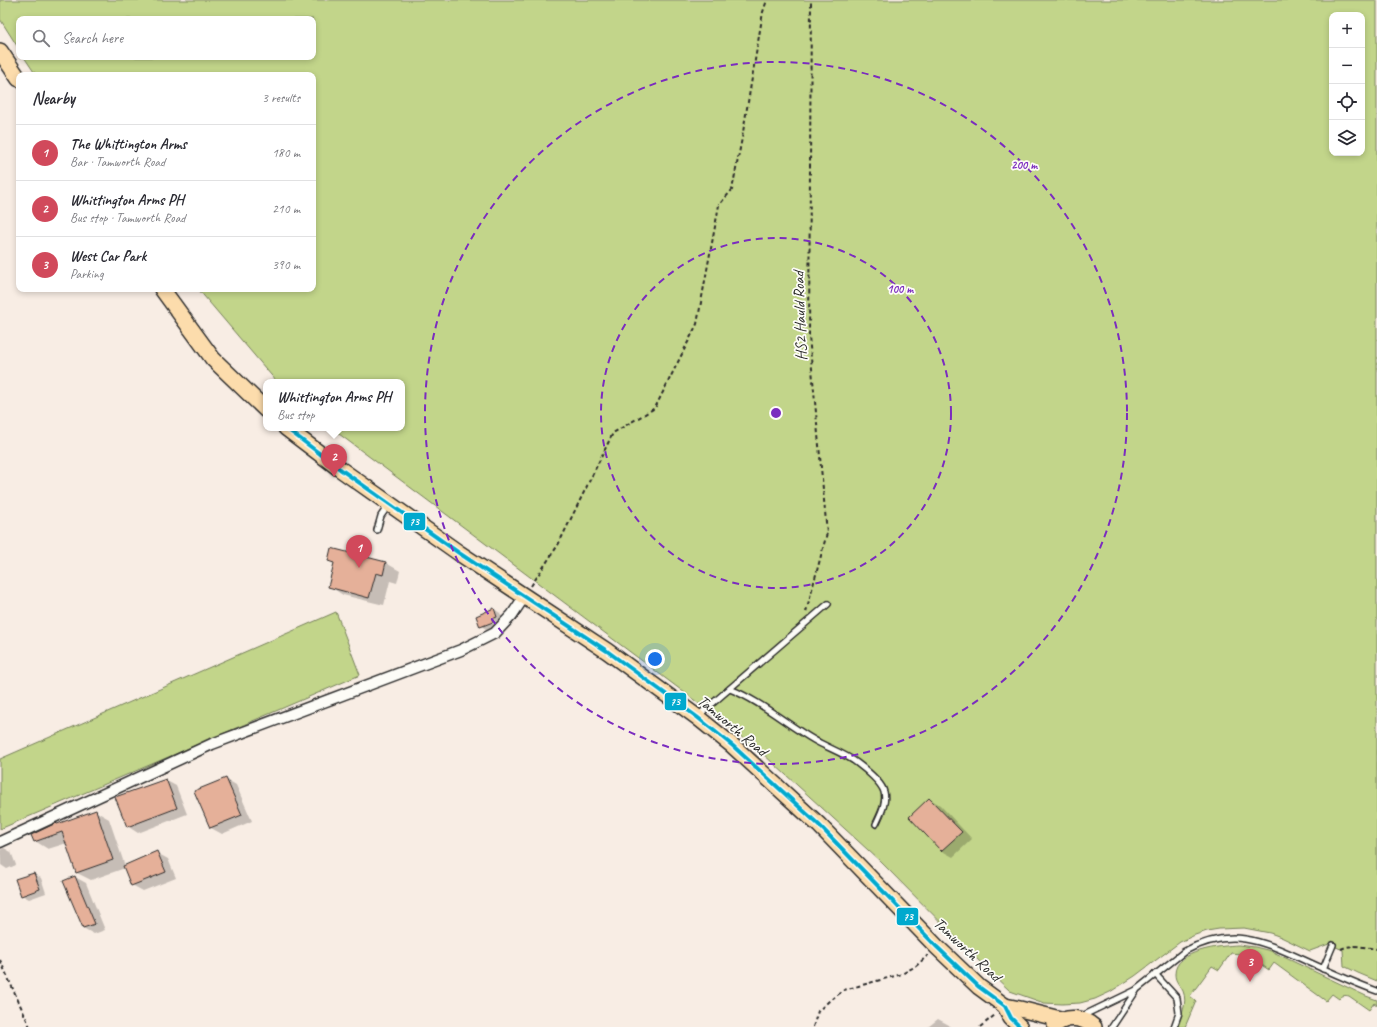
<!DOCTYPE html>
<html lang="en">
<head>
<meta charset="utf-8">
<style>
  body { margin:0; font-family:Caveat,sans-serif; background:#f2f2f3; color:#2b2b33 }
  .controls { position:absolute; right:12px; top:12px; display:grid; overflow:hidden; border-radius:8px; box-shadow:0 2px 6px #0003 }
  .controls button { width:36px; height:36px; display:grid; place-items:center; padding:0; border:0; border-bottom:1px solid #e1e1e2; background:#fff; color:#2b2b33; font:20px sans-serif }
  .you { position:absolute; left:655px; top:659px; width:14px; height:14px; margin:-10px; border:3px solid #fff; border-radius:50%; background:#1a73e8; box-shadow:0 0 0 6px #1a73e833 }
  .badge { display:grid; place-items:center; width:26px; height:26px; border-radius:50%; background:#d1495b; color:#fff; font-size:13px; font-weight:700 }
  .pin { position:absolute; translate:-50% -33px; filter:drop-shadow(0 1px 2px #0008) }
  .pin::after { content:''; position:absolute; top:21px; width:14px; height:12px; background:inherit; clip-path:polygon(0 0,100% 0,50% 100%) }
  .popup { position:absolute; left:263px; top:379px; width:142px; height:52px; box-sizing:border-box; display:grid; place-content:center; border-radius:8px; background:#fff; filter:drop-shadow(0 1px 3px #0005); font-size:13px; white-space:nowrap; color:#7c7c81 }
  .popup b { font-size:15px; color:#2b2b33 }
  .popup::after { content:''; position:absolute; left:50%; top:100%; margin-left:-8px; border:8px solid transparent; border-top-color:#fff }
  .list { margin:0; padding:0; list-style:none }
  h2 { display:flex; justify-content:space-between; align-items:center; height:52px; margin:0; padding:0 16px; font-size:17px }
  h2 small { font-size:13px; font-weight:400; color:#7c7c81 }
  .list li { display:grid; grid-template-columns:26px 1fr auto; gap:12px; align-items:center; box-sizing:border-box; height:56px; padding:0 16px; border-top:1px solid #e1e1e2 }
  .list b { display:block; font-size:15px; white-space:nowrap }
  .list p { margin:0; font-size:13px; white-space:nowrap; color:#7c7c81 }
  .list em { font-size:13px; font-style:normal; color:#7c7c81 }
  .icon { flex:none; width:22px; height:22px; fill:none; stroke:currentColor; stroke-width:2; stroke-linecap:round; stroke-linejoin:round }
  .map { position:relative; flex:none; width:1377px; height:1027px; overflow:hidden }
  .search { position:absolute; background:#fff; box-shadow:0 2px 6px #0003; left:16px; top:16px; width:300px; height:44px; display:flex; align-items:center; gap:10px; box-sizing:border-box; padding:0 14px; border-radius:8px; color:#7c7c81; font-size:15px }
  .panel { position:absolute; background:#fff; box-shadow:0 2px 6px #0003; left:16px; top:72px; width:300px; height:220px; border-radius:8px }
  .map>svg:first-child { display:block }
  .green { fill:#c2d58a; stroke:#76805a; fill-rule:evenodd }
  .shadow { fill:#0003 }
  .building { fill:#e5b099; stroke:#2b2b2b }
  .lines { fill:none; stroke-linecap:round; stroke-linejoin:round }
  .service-casing { stroke:#2b2b2b; stroke-width:8 }
  .minor-casing { stroke:#2b2b2b; stroke-width:13 }
  .primary-casing { stroke:#2b2b2b; stroke-width:18 }
  .path { stroke:#2b2b2b; stroke-width:2; stroke-dasharray:4 3; stroke-linecap:butt }
  .service { stroke:#fdfcf7; stroke-width:5 }
  .minor { stroke:#fdfcf7; stroke-width:10 }
  .primary { stroke:#fcdcac; stroke-width:15 }
  .bus-1-casing { stroke:#fdfcf7; stroke-width:7 }
  .bus-1 { stroke:#00a9ce; stroke-width:4 }
  .ring { fill:none; stroke:#7b2cbf; stroke-width:2; stroke-dasharray:7 5 }
  .labels { text-anchor:middle; stroke-width:3.5; stroke-linejoin:round; paint-order:stroke }
  .street-label { font-size:16px; fill:#2b2b2b; stroke:#fdfcf7 }
  .centre { fill:#7b2cbf; stroke:#fdfcf7; stroke-width:2 }
  .ring-label { font-size:12px; text-anchor:middle; font-weight:bold; fill:#7b2cbf; stroke:#fdfcf7; stroke-width:3.5; stroke-linejoin:round; paint-order:stroke }
  .line-badge { stroke:#fdfcf7; stroke-width:1.5 }
  .badge-label { font-size:11px; text-anchor:middle; font-weight:bold; fill:#fff }
</style>
</head>
<body>
<div class="map">
<svg width="1377" height="1027" viewBox="0 0 1377 1027">
  <rect width="100%" height="100%" fill="#f8ede4"/>
  <filter id="ink" filterUnits="userSpaceOnUse"><feTurbulence type="fractalNoise" baseFrequency=".025" numOctaves="2"/><feDisplacementMap in="SourceGraphic" scale="8" xChannelSelector="R" yChannelSelector="G"/><feConvolveMatrix kernelMatrix="1 2 1 2 8 2 1 2 1" color-interpolation-filters="sRGB"/></filter>
  <g filter="url(#ink)">
    <g class="green">
      <path d="M0,0H1377V981L1358,973L1344,966L1343,950L1329,944L1310,951L1281,937L1270,933L1244,928L1219,929L1207,931L1195,935L1180,942L1135,976L1110,992L1095,999L1080,1003L1062,1004L1044,1003L1010,991L993,975L880,861L762,753L689,696L331,428H402V382H277L198,289H313V75H36L24,57H313V19H19V49L0,19ZM1332,15H1362V153H1332Z"/>
      <path d="M336,612L360,675L0,829V759Z"/>
      <path d="M1238,945L1255,947L1271,951L1366,996L1377,1000V1005L1374,1003L1369,1010L1349,996C1345,995 1342,995 1339,999L1332,994L1326,1001L1274,963L1269,970L1247,955L1231,953L1219,970L1212,966L1190,996L1196,1001L1185,1027H1177C1181,1016 1188,1003 1183,991C1180,985 1175,982 1175,974C1175,950 1220,946 1238,945Z"/>
    </g>
    <g class="shadow">
      <path d="M329,561L386,563L400,571L397,583L390,581L384,605L343,595L329,586L335,564Z"/>
      <path d="M494,609L500,613L504,621L500,626L488,630L481,626Z"/>
      <path d="M226,779L236,785L252,821L222,834L211,828L196,791Z"/>
      <path d="M165,780L176,786L187,814L138,833L127,826Z"/>
      <path d="M930,799L940,805L972,839L953,857L942,851L910,817Z"/>
      <path d="M95,811L109,819L125,866L157,853L168,859L176,878L143,891L132,885L125,868L91,880L77,873L67,843L48,849L35,841Z"/>
      <path d="M4,848L11,852L16,865L7,869L1,865L0,850Z"/>
      <path d="M34,874L41,878L46,893L29,899L22,895Z"/>
      <path d="M75,877L86,883L105,930L94,934L83,928Z"/>
      <path d="M938,1019L949,1025L950,1027H928Z"/>
    </g>
    <g class="building">
      <path d="M331,548L386,562L383,575L376,573L369,598L328,587L334,563L328,561Z"/>
      <path d="M494,608L497,617L492,619L493,622L480,627L476,616Z"/>
      <path d="M226,778L242,815L210,828L194,791Z"/>
      <path d="M166,779L177,808L127,827L115,797Z"/>
      <path d="M929,798L962,832L941,851L909,817Z"/>
      <path d="M96,810L113,860L76,873L62,832L34,842L31,835L56,823L57,824Z"/>
      <path d="M157,851L166,872L131,886L123,866Z"/>
      <path d="M34,873L40,889L21,896L15,879Z"/>
      <path d="M75,876L95,924L83,928L63,881Z"/>
    </g>
    <g class="lines">
      <g class="service-casing">
        <g id="service">
          <path d="M377,530L381,516L388,506"/>
          <path d="M730,689C760,701 785,723 814,740C828,748 844,753 857,763C865,769 882,783 884,792C887,803 880,815 876,824"/>
          <path d="M699,715L828,604"/>
          <path d="M1323,969L1333,945"/>
          <path d="M1155,974L1177,998L1179,1013L1174,1027"/>
          <path d="M1082,1016L1136,990L1185,951C1231,927 1260,940 1304,960C1328,971 1352,982 1377,991"/>
          <path d="M1112,1027L1136,991"/>
        </g>
      </g>
      <g class="minor-casing">
        <path id="minor" d="M0,842L212,744L461,650L495,633L512,615L524,597"/>
      </g>
      <g class="primary-casing">
        <g id="primary">
          <path d="M0,51L19,79"/>
          <path d="M162,289L213,359L266,410"/>
          <path d="M286,428L340,469L459,553L607,651L697,717L733,746L819,825L937,947L979,987L1005,1006L1011,1018L1020,1027"/>
          <path d="M1005,1006L1020,1009L1064,1020"/>
          <path d="M1055,1025C1067,1015 1083,1017 1094,1027"/>
        </g>
      </g>
      <g class="path">
        <path d="M531,586L558,545L613,433L655,408L697,324L719,205L732,190L742,138L763,12L767,0"/>
        <path d="M806,612L827,533L809,336L811,0"/>
        <path d="M1341,949C1353,943 1364,948 1377,949"/>
        <path d="M0,960L30,1027"/>
        <path d="M813,1027L818,1011L829,1001L844,990L902,974L916,966L928,955"/>
        <path d="M980,1027L995,1015"/>
      </g>
      <use href="#service" class="service"/>
      <use href="#minor" class="minor"/>
      <use href="#primary" class="primary"/>
      <g class="bus-1-casing">
        <path id="bus-1" d="M286,428L340,469L459,553L607,651L697,717L733,746L819,825L937,947L979,987L1005,1006L1011,1018L1020,1027"/>
      </g>
      <use href="#bus-1" class="bus-1"/>
    </g>
  </g>
  <g class="ring">
    <circle cx="776" cy="413" r="175"/>
    <circle cx="776" cy="413" r="351"/>
  </g>
  <g class="labels">
    <g class="street-label">
      <text transform="translate(799 316) rotate(-92)" y="6">HS2 Hauld Road</text>
      <text transform="translate(733 725) rotate(40)" y="6">Tamworth Road</text>
      <text transform="translate(968 949) rotate(43)" y="6">Tamworth Road</text>
    </g>
  </g>
  <circle cx="776" cy="413" r="6" class="centre"/>
  <g class="ring-label">
    <text x="1024" y="169">200 m</text>
    <text x="900" y="293">100 m</text>
  </g>
  <g class="line-badge">
    <rect x="403" y="512" width="23" height="19" rx="4" fill="#00a9ce"/>
    <rect x="664" y="692" width="23" height="19" rx="4" fill="#00a9ce"/>
    <rect x="896" y="907" width="23" height="19" rx="4" fill="#00a9ce"/>
  </g>
  <g class="badge-label">
    <text x="414" y="525">73</text>
    <text x="675" y="705">73</text>
    <text x="908" y="920">73</text>
  </g>
</svg>
<div class="controls">
<button>+</button>
<button>−</button>
<button><svg class="icon" aria-label="locate" viewBox="0 0 24 24"><circle cx="12" cy="12" r="6"/><path d="M12 2v4M12 18v4M2 12h4M18 12h4"/></svg></button>
<button><svg class="icon" aria-label="layers" viewBox="0 0 24 24"><path d="M12 4l9 5-9 5-9-5zM3 14l9 5 9-5"/></svg></button>
</div>
<div class="you"></div>
<div class="pin badge" style="left:359px;top:568px">1</div>
<div class="pin badge" style="left:334px;top:477px">2</div>
<div class="popup"><b>Whittington Arms PH</b>Bus stop</div>
<div class="pin badge" style="left:1250px;top:982px">3</div>
<div class="search"><svg class="icon" aria-label="search" viewBox="0 0 24 24"><circle cx="10" cy="10" r="6"/><path d="M15 15l6 6"/></svg>Search here</div>
<section class="panel">
<h2>Nearby<small>3 results</small></h2>
<ul class="list">
<li><span class="badge">1</span><div><b>The Whittington Arms</b><p>Bar · Tamworth Road</p></div><em>180 m</em></li>
<li><span class="badge">2</span><div><b>Whittington Arms PH</b><p>Bus stop · Tamworth Road</p></div><em>210 m</em></li>
<li><span class="badge">3</span><div><b>West Car Park</b><p>Parking</p></div><em>390 m</em></li>
</ul>
</section>
</div>
</body>
</html>
